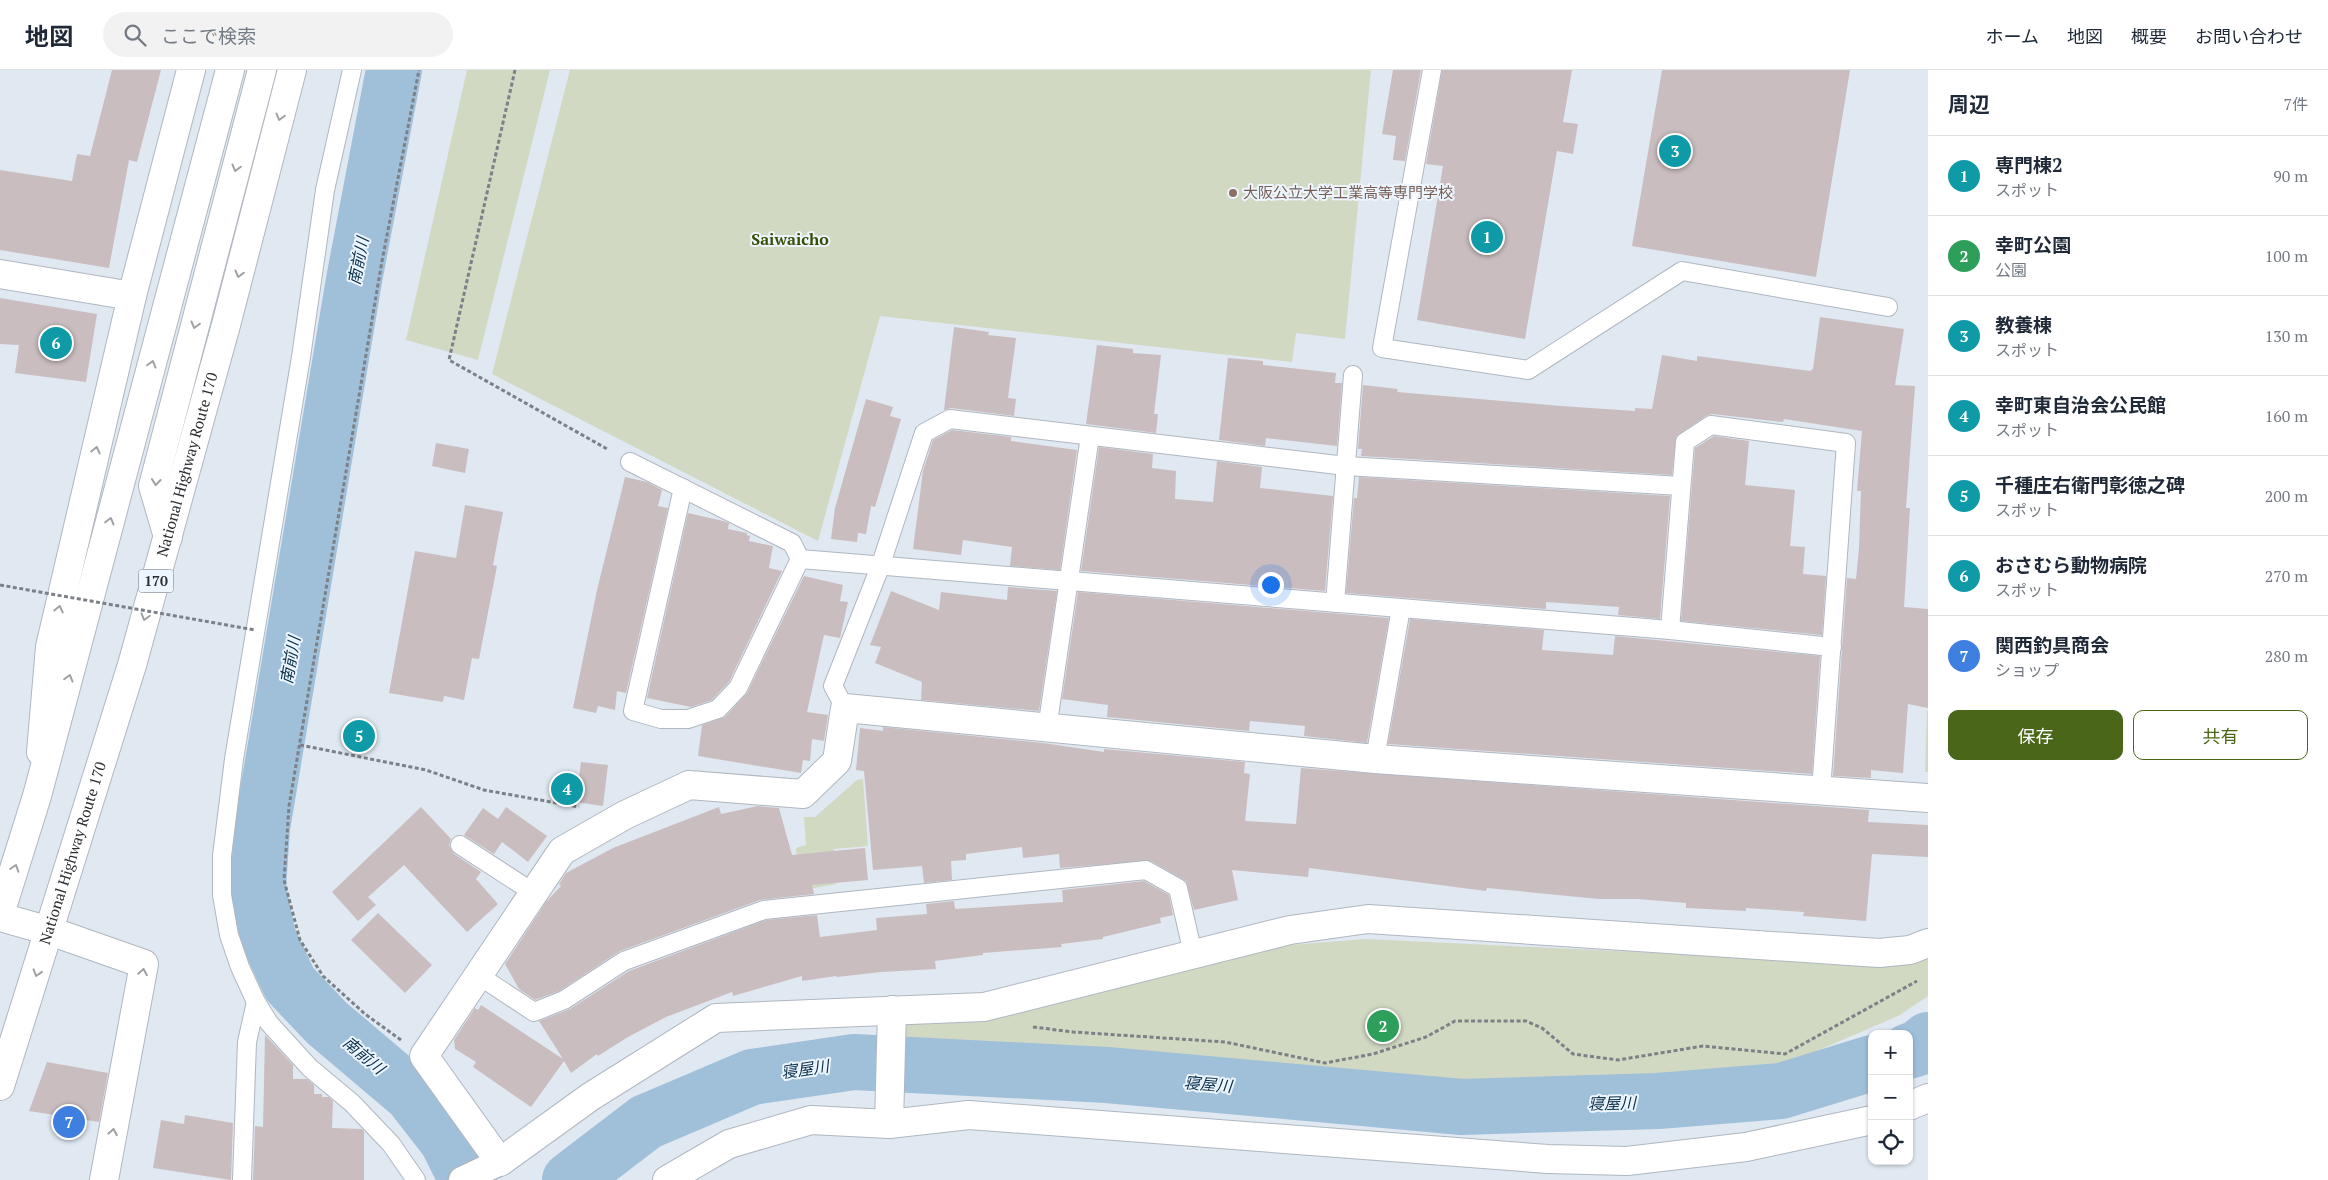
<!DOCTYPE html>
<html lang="ja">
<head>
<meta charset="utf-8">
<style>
  body { margin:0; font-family:"PT Serif","Noto Sans JP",serif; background:#f2f2f3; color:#1f2937 }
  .controls { position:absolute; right:15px; bottom:15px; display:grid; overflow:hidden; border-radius:10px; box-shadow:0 1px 4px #0004 }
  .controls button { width:45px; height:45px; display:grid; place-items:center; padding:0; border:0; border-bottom:1px solid #e0e1e3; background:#fff; color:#1f2937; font:25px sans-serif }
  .you { position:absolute; left:1270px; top:514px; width:18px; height:18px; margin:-12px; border:4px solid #fff; border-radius:50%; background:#1a73e8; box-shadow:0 0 0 8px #1a73e833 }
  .badge { display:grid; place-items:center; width:32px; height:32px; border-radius:50%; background:#4a6618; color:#fff; font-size:16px; font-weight:700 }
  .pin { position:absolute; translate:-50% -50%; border:2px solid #fff; box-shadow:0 1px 5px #0006 }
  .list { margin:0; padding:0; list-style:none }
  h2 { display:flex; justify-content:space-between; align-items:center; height:65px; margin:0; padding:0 20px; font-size:21px }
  h2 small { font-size:16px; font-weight:400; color:#747a83 }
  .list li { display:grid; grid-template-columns:32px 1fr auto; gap:15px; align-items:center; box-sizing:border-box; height:80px; padding:0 20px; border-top:1px solid #e0e1e3 }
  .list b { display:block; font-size:19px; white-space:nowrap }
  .list p { margin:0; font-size:16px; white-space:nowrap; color:#747a83 }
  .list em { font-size:16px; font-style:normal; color:#747a83 }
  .actions { display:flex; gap:10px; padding:15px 20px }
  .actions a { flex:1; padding:11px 0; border:1px solid #4a6618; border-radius:10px; text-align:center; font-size:18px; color:#4a6618 }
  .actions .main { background:#4a6618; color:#fff }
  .icon { flex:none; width:28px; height:28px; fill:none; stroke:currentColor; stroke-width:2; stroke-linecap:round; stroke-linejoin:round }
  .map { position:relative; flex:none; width:1928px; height:1110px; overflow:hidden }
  header { display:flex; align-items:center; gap:30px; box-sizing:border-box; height:70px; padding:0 25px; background:#fff; border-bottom:1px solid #e0e1e3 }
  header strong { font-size:24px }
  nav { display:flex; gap:28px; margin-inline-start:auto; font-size:18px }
  .search { width:350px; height:45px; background:#f2f2f3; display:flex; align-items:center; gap:12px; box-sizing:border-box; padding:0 18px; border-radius:28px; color:#747a83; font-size:19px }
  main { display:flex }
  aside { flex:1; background:#fff }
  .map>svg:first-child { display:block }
  .green { fill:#d1d9c3 }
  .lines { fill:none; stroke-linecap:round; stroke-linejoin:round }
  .river { stroke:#a0bfd9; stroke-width:56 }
  .building { fill:#cabdc0 }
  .service-casing { stroke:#afb7c0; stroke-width:20 }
  .pedestrian-casing { stroke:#afb7c0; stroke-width:29 }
  .minor-casing { stroke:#afb7c0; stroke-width:30 }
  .tertiary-casing { stroke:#afb7c0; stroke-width:30 }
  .trunk-casing { stroke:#afb7c0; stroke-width:30 }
  .path { stroke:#7c8187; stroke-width:3; stroke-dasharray:4 2.5; stroke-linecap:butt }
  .service { stroke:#fff; stroke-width:18 }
  .pedestrian { stroke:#fff; stroke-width:26 }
  .minor { stroke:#fff; stroke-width:28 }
  .tertiary { stroke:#fff; stroke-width:28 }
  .trunk { stroke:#fff; stroke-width:28 }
  .path-bridge { stroke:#7c8187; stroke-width:3; stroke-dasharray:4 2.5; stroke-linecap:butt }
  .oneway { stroke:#9fa0a2 }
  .education-dot { fill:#8d6e63; stroke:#edf5ff; stroke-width:2 }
  .labels { text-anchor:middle; stroke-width:4; stroke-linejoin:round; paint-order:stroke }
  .shield { fill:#edf5ff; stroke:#64696f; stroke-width:1 }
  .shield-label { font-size:14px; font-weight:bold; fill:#2a2d31 }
  .education-label { font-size:15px; fill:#785e54; stroke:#edf5ff; text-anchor:start }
  .street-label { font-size:15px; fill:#2a2d31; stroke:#edf5ff }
  .neighbourhood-label { font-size:16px; font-weight:bold; fill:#354e01; stroke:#edf5ff }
  .water-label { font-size:16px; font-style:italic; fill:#082e49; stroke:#edf5ff }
</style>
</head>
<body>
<header>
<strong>地図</strong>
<div class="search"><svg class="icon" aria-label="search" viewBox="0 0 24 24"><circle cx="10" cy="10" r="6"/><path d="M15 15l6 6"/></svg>ここで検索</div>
<nav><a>ホーム</a><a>地図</a><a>概要</a><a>お問い合わせ</a></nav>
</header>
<main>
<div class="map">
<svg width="1928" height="1110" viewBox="0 0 1928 1110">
  <rect width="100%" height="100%" fill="#e0e8f1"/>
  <g class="green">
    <path d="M467,0H550L478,290L406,270Z"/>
    <path d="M570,0H1371L1345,269L1296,263L1292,292L880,246L818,471L492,304Z"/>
    <path d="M1927,641H1928V702H1925Z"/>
    <path d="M863,709L868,776L834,779L836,814L799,821L796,778L806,775L804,747H815L857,710Z"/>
    <path d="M1365,869L1699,885L1835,895L1892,896L1928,888V926L1898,946L1782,996L1471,1024L891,966L892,940L1291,875Z"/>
  </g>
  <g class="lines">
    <g class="river">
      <path d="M394,0L354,210L262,758L258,818L268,867L290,914L327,953L412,1025L447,1070L467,1110"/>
      <path d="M1909,981L1918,978L1928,970"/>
      <path d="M570,1110L646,1052L752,1007L854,992L1107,1005L1462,1037L1658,1031L1781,1021L1872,993"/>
    </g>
  </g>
  <g class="building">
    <path d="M112,0H161L137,92L129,90L109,198L0,180V100L72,111L77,84L90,86Z"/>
    <path d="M1393,0H1421L1405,91L1393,90L1396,66L1382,64Z"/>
    <path d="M1442,0H1572L1563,52L1578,54L1573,84L1557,81L1525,269L1417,250L1443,96L1426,94Z"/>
    <path d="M1662,0H1850L1816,207L1632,176Z"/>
    <path d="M0,228L97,244L86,312L15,303L19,275L0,274Z"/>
    <path d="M1820,247L1904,259L1895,315L1915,316L1906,438H1910L1904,537L1928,539V638L1908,634L1903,703L1871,700V708L1833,706L1847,508L1856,509L1859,478L1861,421H1857L1862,361L1784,349L1783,352L1712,344L1706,346L1676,367L1672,405L1361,386L1362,379H1358L1363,315L1398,319L1397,322L1561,336L1635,341V338L1652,339L1662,285L1697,291V286L1810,301L1813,299Z"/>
    <path d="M954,257L989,262L988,265L1016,268L1008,328L1016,329L1014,346L951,338L944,340Z"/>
    <path d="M1097,275L1133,279V283L1161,285L1154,344H1158L1156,363L1086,354Z"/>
    <path d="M1228,288L1263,291V295L1336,303L1335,313H1342L1337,376L1266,368L1265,376L1219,370Z"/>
    <path d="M866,329L893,337L890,346L901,349L875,437L871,436L866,464L858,463L857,472L831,469L835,438Z"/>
    <path d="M952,360L1011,367V371L1077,380L1060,500L1010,496L1012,477L963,470L961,485L913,479L923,401L933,370Z"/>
    <path d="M1714,366L1749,371L1745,415L1795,420L1790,476L1805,477L1803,504L1826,506L1822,565L1681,551L1695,378Z"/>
    <path d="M436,373L469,379L465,403L432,396Z"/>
    <path d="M1099,377L1153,384L1152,398L1176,401L1175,429L1213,432L1217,391L1262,397L1260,418L1333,426L1325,521L1081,501Z"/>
    <path d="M625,407L647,412L662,420L658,436L668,438L626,623L617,621L615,640L598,636L596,643L573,638L597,520Z"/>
    <path d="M1359,407L1670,426L1660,549L1618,545L1619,537L1546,532V539L1346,523L1354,428H1357Z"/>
    <path d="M465,435L503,442L493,495L497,496L479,589L472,588L464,630L444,626L443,632L389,623L415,481L456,488Z"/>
    <path d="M688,443L723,451L729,453L728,459L747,463V465L750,466L749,471L773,476L769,498L782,501L729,612L712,630L691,637L647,628Z"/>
    <path d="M804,506L843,515L840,531L848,532L840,568L824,565L807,642L828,645L824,671L812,669L810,691L803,690L801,703L698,686L702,655L725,647L747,623Z"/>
    <path d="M1008,517L1057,521L1039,641L921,630L922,612L875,593L881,577L870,575L891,521L939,540L941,522L1007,530Z"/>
    <path d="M1078,522L1389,548L1367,673L1304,666L1305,656L1250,651L1249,661L1107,647L1108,635L1062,629Z"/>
    <path d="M1410,549L1544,560L1542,580L1613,585L1615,566L1820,586L1812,704L1388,674Z"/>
    <path d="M883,657L1043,673L1104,682V679L1245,692L1244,703L1250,704L1245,751L1296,754L1301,698L1869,740L1868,752L1928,755V787L1872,784L1866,851L1803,846L1804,842L1746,838V841L1686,838V833L1637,829H1599L1487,818L1486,821L1309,798L1308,807L1232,800L1238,830L1194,840L1186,811L1151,791L1060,798L1059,784L1023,788L1022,777L966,784V790L951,791L952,810L924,813L922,796L873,800L864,701L856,700L860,658L883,661Z"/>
    <path d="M581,692L608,695L603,736L576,732Z"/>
    <path d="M758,736L779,738L792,785L865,778L868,810L812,815L814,824L760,830L620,881L559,921L535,930L519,919L505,894L546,832L561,816L559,814L566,803L613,778L719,737L721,744Z"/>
    <path d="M421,737L451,769L449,775L454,784L481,802L476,809L498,834L467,862L404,795L368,827L376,835L358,851L332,822Z"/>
    <path d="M506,737L547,766L528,792L502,772L494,784L464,765L483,738L498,749Z"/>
    <path d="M1144,811L1169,825L1173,845L1160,848L1161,853L1103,867V869L1061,874L1062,877L983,883V885L935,891L936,899L881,902L837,907L836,906L802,911V906L733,926L732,922L666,947L628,967L598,986L597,984L571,1003L564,991L531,1037L473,997L476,992L455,979L454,970L475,938L478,940L481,935L563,989L539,951L570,939L629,901L766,850L817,845L820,867L877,860L876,848L927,844L926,834L954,831L955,839L1063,832L1062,820Z"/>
    <path d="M378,843L432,895L405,923L351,870Z"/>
    <path d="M265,965L293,995V1009H307L314,1015V1024H322V1027H329L333,1031L332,1058L362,1059L364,1061V1110H253L255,1056L263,1057Z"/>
    <path d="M47,992L108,1003L99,1052L29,1041Z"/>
    <path d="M185,1045L233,1053L231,1110L153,1098L161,1050L184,1054Z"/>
  </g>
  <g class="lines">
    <g class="service-casing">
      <g id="service">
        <path d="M352,0L325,120L301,287L234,689L222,786V825L229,865L240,897L256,932L269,953L310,998L352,1033L391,1074L416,1110"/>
        <path d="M1432,0L1382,278L1528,300L1682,201L1888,237"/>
        <path d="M630,392L792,473L800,489"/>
        <path d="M683,418L633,641L661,649H688L718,639L738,618L800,489"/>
        <path d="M800,489L1670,560L1832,577"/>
        <path d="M1335,533L1353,305"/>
        <path d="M1670,560L1685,372L1711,355L1846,373L1821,721"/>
        <path d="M845,638L833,616L880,497L924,363L950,349L1346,396L1681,416"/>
        <path d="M1047,659L1090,366"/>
        <path d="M1375,689L1401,538"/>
        <path d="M460,775L534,823"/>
        <path d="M478,905L534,942L564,930L624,891L764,840L1146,800L1178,818L1193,884"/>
        <path d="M242,1110L247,972L256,932"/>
      </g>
    </g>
    <g class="pedestrian-casing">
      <path id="pedestrian" d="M462,1110L500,1092"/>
    </g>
    <g class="minor-casing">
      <g id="minor">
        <path d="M0,204L132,226L50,577L41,682"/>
        <path d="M168,467L153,416L262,0"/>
        <path d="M1928,728L1375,689L845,638L837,691L803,724L689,715L625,745L562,781L424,986L500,1092L590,1027L716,948L984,937L1290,860L1368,849L1879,883L1910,880L1928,873"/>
        <path d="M0,847L50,861L144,894L104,1110"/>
        <path d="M1909,1036L1928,1028"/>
        <path d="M889,1054L892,940"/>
        <path d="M667,1110L729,1074L811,1050L889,1054L969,1045L1548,1089L1627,1091L1746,1077L1872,1050"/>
      </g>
    </g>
    <g class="tertiary-casing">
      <path id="tertiary" d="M132,226L191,0"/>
    </g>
    <g class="trunk-casing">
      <g id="trunk">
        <path d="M0,844L37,726L230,0"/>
        <path id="s1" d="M0,1016L132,595L226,255L292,0"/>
      </g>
    </g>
    <g class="path">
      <path d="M515,0L449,290L609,380"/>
      <path d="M300,675L426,700L484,720L579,737"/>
      <path d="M1033,957L1073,962L1225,972L1325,993L1373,984L1426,967L1455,951H1526L1542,958L1573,984L1618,990L1703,976L1785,984L1917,911"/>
      <path d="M401,970L365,944L323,906L300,870L284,810L289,736L382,191L419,0"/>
    </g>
    <use href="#service" class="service"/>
    <use href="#pedestrian" class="pedestrian"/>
    <use href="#minor" class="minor"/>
    <use href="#tertiary" class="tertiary"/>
    <use href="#trunk" class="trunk"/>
    <path class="path-bridge" d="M0,515L255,560"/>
  </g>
  <defs><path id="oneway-chevron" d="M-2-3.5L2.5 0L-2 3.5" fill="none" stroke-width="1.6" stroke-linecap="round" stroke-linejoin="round" transform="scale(1.25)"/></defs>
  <g class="oneway">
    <use href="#oneway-chevron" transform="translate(280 47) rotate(105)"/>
    <use href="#oneway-chevron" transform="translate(236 98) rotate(105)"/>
    <use href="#oneway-chevron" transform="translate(239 204) rotate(105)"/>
    <use href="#oneway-chevron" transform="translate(195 255) rotate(105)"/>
    <use href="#oneway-chevron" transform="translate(152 294) rotate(-75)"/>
    <use href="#oneway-chevron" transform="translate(96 380) rotate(-77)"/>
    <use href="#oneway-chevron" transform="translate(156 412) rotate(96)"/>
    <use href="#oneway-chevron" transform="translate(110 451) rotate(-75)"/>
    <use href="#oneway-chevron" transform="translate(59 539) rotate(-77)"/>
    <use href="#oneway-chevron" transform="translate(145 547) rotate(106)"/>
    <use href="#oneway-chevron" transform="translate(69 608) rotate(-75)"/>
    <use href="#oneway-chevron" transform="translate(15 798) rotate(-72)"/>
    <use href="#oneway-chevron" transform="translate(143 902) rotate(-80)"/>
    <use href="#oneway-chevron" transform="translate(37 903) rotate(107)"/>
    <use href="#oneway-chevron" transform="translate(113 1062) rotate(-80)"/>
  </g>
  <circle class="education-dot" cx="1233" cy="123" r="5"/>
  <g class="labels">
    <rect class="shield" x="138.5" y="499.5" width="35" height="23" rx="4"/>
    <g class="shield-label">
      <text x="156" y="516">170</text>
    </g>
    <g class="education-label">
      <text x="1243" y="128">大阪公立大学工業高等専門学校</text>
    </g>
    <g class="street-label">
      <text dy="5" stroke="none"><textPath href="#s1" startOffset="649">National Highway Route 170</textPath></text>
      <text dy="5" stroke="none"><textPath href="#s1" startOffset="244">National Highway Route 170</textPath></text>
    </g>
    <g class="neighbourhood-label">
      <text x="790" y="175">Saiwaicho</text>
    </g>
    <g class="water-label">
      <text transform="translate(358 191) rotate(-79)" y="6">南前川</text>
      <text transform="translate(290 590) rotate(-80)" y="6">南前川</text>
      <text transform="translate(364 985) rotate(40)" y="6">南前川</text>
      <text transform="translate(805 999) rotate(-8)" y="6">寝屋川</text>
      <text transform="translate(1208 1014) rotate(5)" y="6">寝屋川</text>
      <text transform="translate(1612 1033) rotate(-1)" y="6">寝屋川</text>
    </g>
  </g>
</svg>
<div class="controls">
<button>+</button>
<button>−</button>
<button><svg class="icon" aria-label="locate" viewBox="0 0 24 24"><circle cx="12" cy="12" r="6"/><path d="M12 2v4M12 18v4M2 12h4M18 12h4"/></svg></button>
</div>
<div class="you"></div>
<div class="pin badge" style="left:1487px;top:167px;background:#0f9aa8">1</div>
<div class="pin badge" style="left:1383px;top:956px;background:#2e9e5b">2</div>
<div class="pin badge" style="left:1675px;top:81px;background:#0f9aa8">3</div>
<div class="pin badge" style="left:567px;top:719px;background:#0f9aa8">4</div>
<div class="pin badge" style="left:359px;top:666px;background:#0f9aa8">5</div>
<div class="pin badge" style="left:56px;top:273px;background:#0f9aa8">6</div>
<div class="pin badge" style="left:69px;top:1052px;background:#3f7fe0">7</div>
</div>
<aside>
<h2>周辺<small>7件</small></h2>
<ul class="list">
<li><span class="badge" style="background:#0f9aa8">1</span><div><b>専門棟2</b><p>スポット</p></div><em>90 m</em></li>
<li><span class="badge" style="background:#2e9e5b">2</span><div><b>幸町公園</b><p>公園</p></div><em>100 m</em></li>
<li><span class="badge" style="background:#0f9aa8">3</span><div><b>教養棟</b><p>スポット</p></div><em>130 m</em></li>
<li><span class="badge" style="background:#0f9aa8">4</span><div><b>幸町東自治会公民館</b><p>スポット</p></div><em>160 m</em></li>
<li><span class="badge" style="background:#0f9aa8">5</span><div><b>千種庄右衛門彰徳之碑</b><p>スポット</p></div><em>200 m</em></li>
<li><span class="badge" style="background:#0f9aa8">6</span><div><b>おさむら動物病院</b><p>スポット</p></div><em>270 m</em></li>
<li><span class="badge" style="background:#3f7fe0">7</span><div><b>関西釣具商会</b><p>ショップ</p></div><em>280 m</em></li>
</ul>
<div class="actions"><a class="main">保存</a><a>共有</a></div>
</aside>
</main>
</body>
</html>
